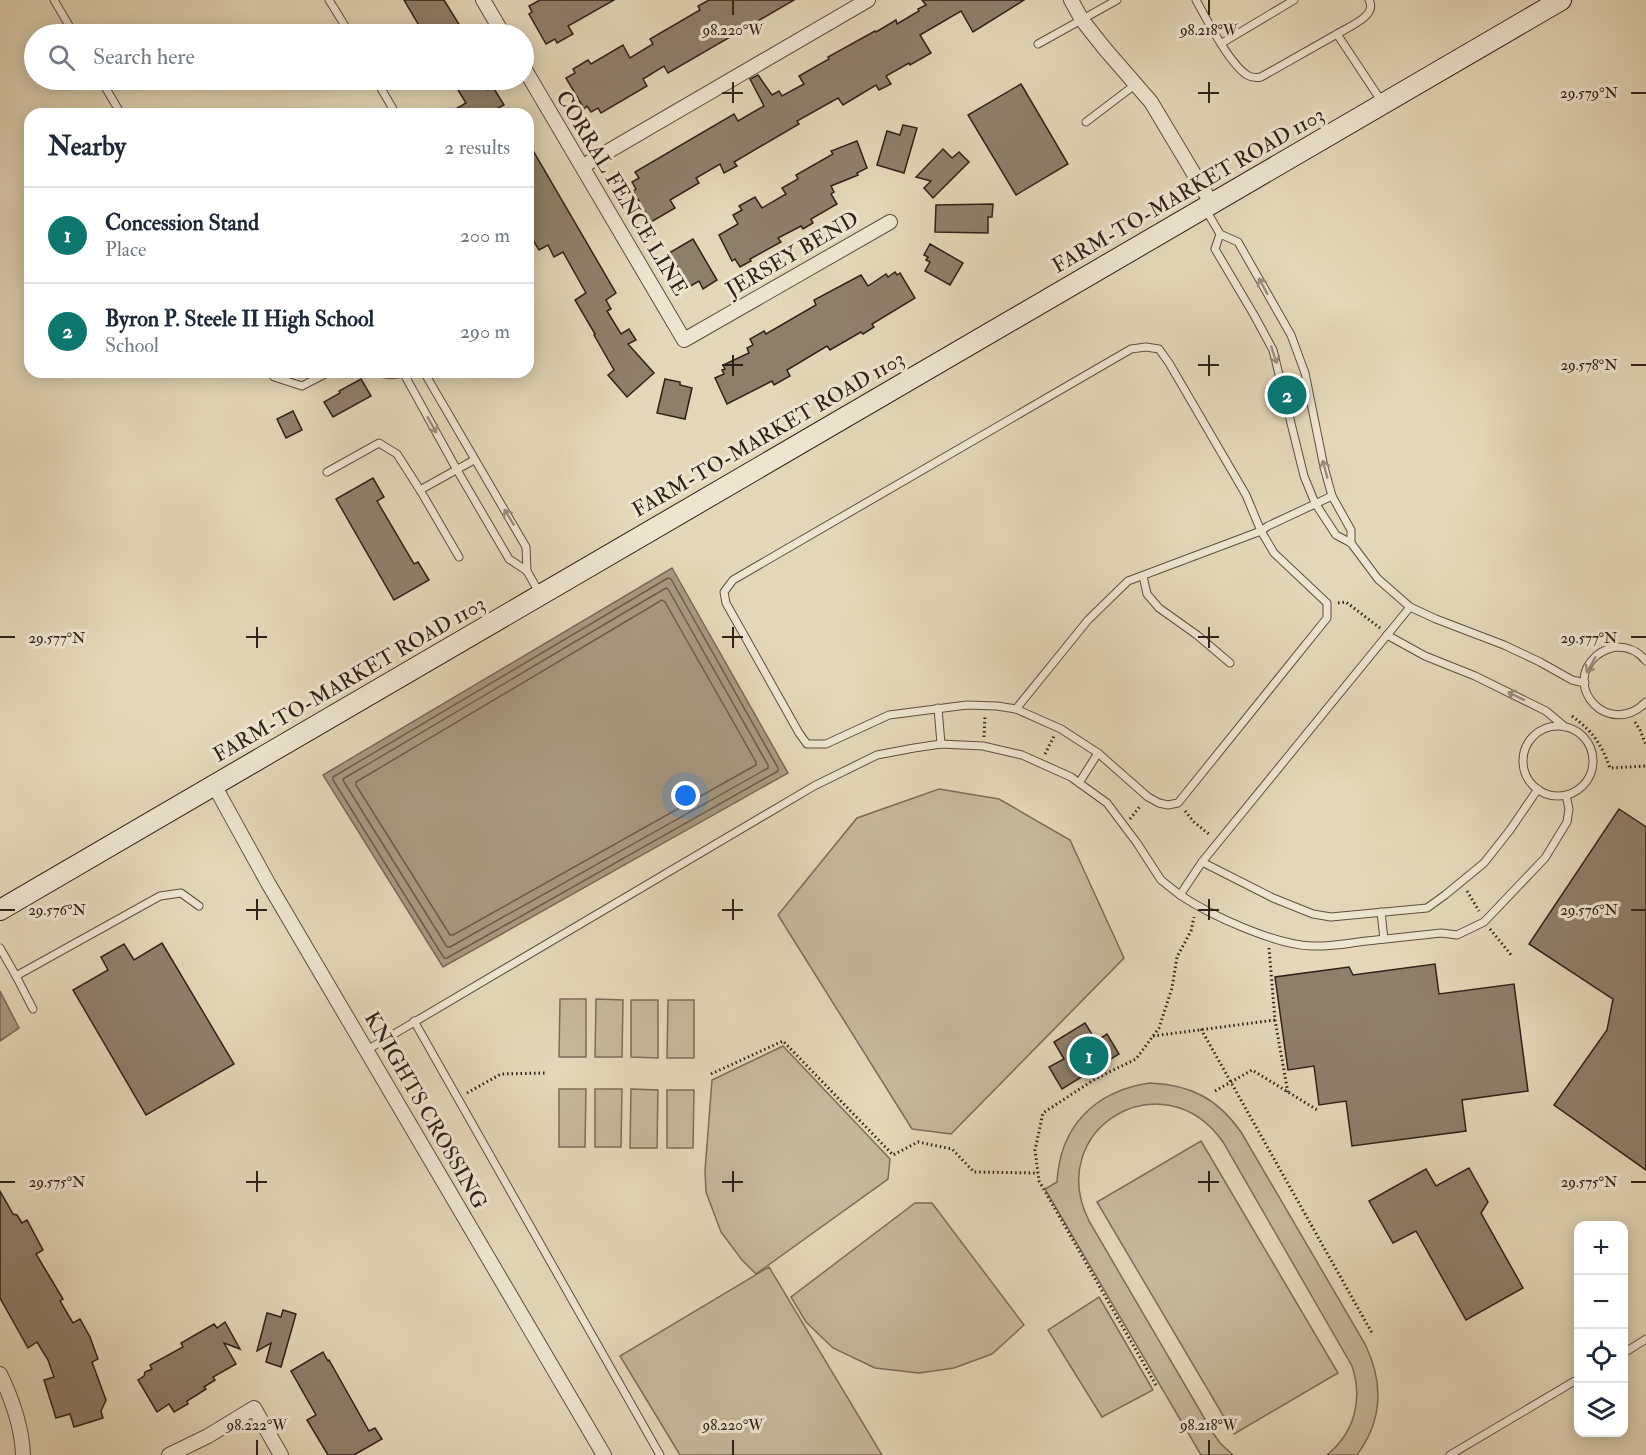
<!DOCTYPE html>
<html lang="en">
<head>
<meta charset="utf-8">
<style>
  body { margin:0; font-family:"IM FELL Double Pica",serif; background:#f2f2f3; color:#1f2937 }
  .controls { position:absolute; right:18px; bottom:18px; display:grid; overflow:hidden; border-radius:12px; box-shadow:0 3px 15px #0003 }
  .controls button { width:54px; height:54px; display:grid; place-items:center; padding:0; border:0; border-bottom:2px solid #e0e1e3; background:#fff; color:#1f2937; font:30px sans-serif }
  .you { position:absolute; left:686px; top:796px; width:21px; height:21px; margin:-15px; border:4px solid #fff; border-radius:50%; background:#1a73e8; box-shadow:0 0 0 9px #1a73e833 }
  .badge { display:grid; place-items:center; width:39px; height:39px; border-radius:50%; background:#0f766e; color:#fff; font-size:20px; font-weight:700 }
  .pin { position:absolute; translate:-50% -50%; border:3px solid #fff; box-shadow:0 2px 6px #0006 }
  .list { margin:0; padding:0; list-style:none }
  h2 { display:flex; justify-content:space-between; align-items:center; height:78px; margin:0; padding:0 24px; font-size:26px }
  h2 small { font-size:20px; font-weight:400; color:#747a83 }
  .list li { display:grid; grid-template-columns:39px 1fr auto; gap:18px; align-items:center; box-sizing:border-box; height:96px; padding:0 24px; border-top:2px solid #e0e1e3 }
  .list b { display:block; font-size:22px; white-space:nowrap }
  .list p { margin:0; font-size:20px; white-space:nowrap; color:#747a83 }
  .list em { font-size:20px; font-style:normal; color:#747a83 }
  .icon { flex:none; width:33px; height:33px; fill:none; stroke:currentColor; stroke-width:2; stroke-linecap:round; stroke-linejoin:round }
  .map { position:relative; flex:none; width:1646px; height:1455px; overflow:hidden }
  .search { position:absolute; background:#fff; box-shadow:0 3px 15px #0003; left:24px; top:24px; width:510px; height:66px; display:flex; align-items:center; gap:15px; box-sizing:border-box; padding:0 21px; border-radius:33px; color:#747a83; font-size:22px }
  .panel { position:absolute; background:#fff; box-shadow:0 3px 15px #0003; left:24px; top:108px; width:510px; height:270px; border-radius:18px }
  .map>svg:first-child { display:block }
  .green { fill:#c5b89c; stroke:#7c6c5a; stroke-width:1.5 }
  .water { fill:#a79981; stroke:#786957; stroke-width:1.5 }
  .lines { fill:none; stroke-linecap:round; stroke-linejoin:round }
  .shore { stroke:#6c5c4c; stroke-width:1.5 }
  .building { fill:#8e7f6b; stroke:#322018; stroke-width:1.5 }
  .service-casing { stroke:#5e4e40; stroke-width:9 }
  .minor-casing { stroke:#5e4e40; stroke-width:16 }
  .secondary-casing { stroke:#322018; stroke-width:22 }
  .path { stroke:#322018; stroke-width:3; stroke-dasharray:1.5 3; stroke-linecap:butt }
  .service { stroke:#ede5d0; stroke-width:7 }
  .minor { stroke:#ede5d0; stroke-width:14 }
  .secondary { stroke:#ede5d0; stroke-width:20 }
  .oneway { stroke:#998c7d }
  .ticks { fill:none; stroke:#322018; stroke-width:2 }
  .labels { text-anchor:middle; stroke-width:6; stroke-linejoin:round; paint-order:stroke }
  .street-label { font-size:21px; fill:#322018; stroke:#ede5d0 }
  .ticks-label { font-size:15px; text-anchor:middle; fill:#322018; stroke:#ede5d0; stroke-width:6; stroke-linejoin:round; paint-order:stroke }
</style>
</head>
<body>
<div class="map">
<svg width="1646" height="1455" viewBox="0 0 1646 1455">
  <rect width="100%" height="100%" fill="#e3d7b7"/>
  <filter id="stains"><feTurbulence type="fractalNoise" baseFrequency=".00333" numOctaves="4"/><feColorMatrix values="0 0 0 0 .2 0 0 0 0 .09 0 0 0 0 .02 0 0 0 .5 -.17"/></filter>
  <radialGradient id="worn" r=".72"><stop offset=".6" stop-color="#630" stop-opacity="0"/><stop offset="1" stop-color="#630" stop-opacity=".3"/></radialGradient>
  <g class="green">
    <path d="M939,789L999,799L1070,840L1124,958L951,1134L912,1129L778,915L857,818Z"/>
    <path d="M560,999H586V1057H559Z"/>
    <path d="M596,999L623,1000L622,1057H595Z"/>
    <path d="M631,1000H658V1058L631,1057Z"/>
    <path d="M668,1000H694V1058H667Z"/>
    <path d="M783,1046L890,1159L888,1179L756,1274L742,1260L721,1232L706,1192L705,1171L712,1080Z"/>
    <path d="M1150,1083C1191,1085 1217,1098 1241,1132L1365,1344C1384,1383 1383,1420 1357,1455H1327C1355,1432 1363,1399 1352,1366L1223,1142C1163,1057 1043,1129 1089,1221L1213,1433L1220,1443L1233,1455H1201L1045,1189L1057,1182C1060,1126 1095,1091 1150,1083Z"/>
    <path d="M559,1089H586L585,1147H559Z"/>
    <path d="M595,1089H622L621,1147H595Z"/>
    <path d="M631,1089L658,1090L657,1148H630Z"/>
    <path d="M667,1090H694L693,1148H667Z"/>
    <path d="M1201,1141L1338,1373L1234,1434L1097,1202Z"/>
    <path d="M915,1203H932L1024,1325L992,1354L954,1368L919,1373L875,1368L833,1348L806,1322L791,1297Z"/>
    <path d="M769,1267L882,1455H680L620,1356Z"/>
    <path d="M1099,1297L1153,1390L1102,1417L1048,1330Z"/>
  </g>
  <g class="water">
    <path d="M672,568L788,773L443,967L323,775Z"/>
    <path d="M0,991L19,1028L0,1041Z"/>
  </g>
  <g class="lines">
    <g class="shore">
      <path d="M668,578L671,579L778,768V771L447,958H444L333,780V777Z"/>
      <path d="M666,588L668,589L768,765V768L450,947H447L344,782L343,779Z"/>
      <path d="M662,600L665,602L756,762V765L453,935H450L356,785V782Z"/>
    </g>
  </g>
  <g class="building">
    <path d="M404,0H444L465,34H424Z"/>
    <path d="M540,0H614L568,26L573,34L557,43L555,39L546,44L529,14L532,12L529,6Z"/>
    <path d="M709,0H794L668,73L664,66L643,79L647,86L601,113L598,108L591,112L587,106L584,109L566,78L575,73L573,69L588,60L591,64L623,45L630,58L653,44L650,39L700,10L698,6Z"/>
    <path d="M922,0H1024L973,32L961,11L920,35L931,53L910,65L909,63L886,76L891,84L879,90L876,85L843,105L838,98L797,121L799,124L734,162L737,166L724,173L720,164L696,178L699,183L670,200L675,208L651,222L633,191L636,189L632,182L639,178L635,172L734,114L738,121L764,106L750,79L758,75L772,95L779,91L782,96L804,84L799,76L829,59L828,57L875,31L876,32L896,20L897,24L919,11L918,9L926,5Z"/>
    <path d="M452,80H482L488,90L493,87L504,105L496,109L499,114H447L466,103Z"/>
    <path d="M1021,84L1068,164L1016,195L968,115Z"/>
    <path d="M903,125L917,128L904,173L877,165L887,131L900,135Z"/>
    <path d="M857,141L867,168L857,173L858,175L831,186L834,192L831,194L837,204L811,219L813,223L803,229L801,226L778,238L781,242L750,259L751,261L740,267L735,259L732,261L719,235L738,224L733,215L742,210L739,206L755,197L762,208L786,194L782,188L798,179L796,175L833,154L831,151Z"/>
    <path d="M528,142L616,293L606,300L611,309L607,311L621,334L629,329L636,340L628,344L654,373L627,397L608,375L614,370L594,335L595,334L575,300L586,293L563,252L554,257L548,245L539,250L528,232Z"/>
    <path d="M943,149L952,158L959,152L969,162L933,198L924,188L931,181L916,177Z"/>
    <path d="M993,204L992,217H988V233L935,232L936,205Z"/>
    <path d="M693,239L717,280L703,289L699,281L689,287L669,253Z"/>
    <path d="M930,244L963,263L950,285L925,271L930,262L926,260L928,257L924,255Z"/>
    <path d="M895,272L897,275L900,273L915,298L872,324L874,327L863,334L861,332L830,350L827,346L787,370L790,376L774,385L772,381L727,404L715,378L724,374L722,370L725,369L723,365L749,353L747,348L753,345L750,339L764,331L766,334L816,305L814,300L861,275L868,286L886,274L888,277Z"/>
    <path d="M361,379L371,396L333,417L324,402L340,393L339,391Z"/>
    <path d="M665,379L680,382V385L692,388L685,419L657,413Z"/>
    <path d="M293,411L302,430L286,438L277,419Z"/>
    <path d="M373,478L384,497L377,501L414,564L418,562L429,580L394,600L336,499Z"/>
    <path d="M1619,809L1646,827V1170L1554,1105L1607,1030L1613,999L1529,944Z"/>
    <path d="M162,943L234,1064L146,1115L73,990L108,970L101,957L124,944L134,960Z"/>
    <path d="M1435,964L1439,994L1514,984L1528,1091L1462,1100L1466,1131L1352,1146L1346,1101L1319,1105L1314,1066L1288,1070L1275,977L1349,967L1353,975Z"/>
    <path d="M1085,1023L1096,1041L1107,1034L1119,1054L1062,1089L1049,1067L1064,1059L1054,1042Z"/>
    <path d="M1469,1168L1488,1202L1481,1213L1523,1288L1466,1320L1416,1231L1393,1243L1369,1201L1426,1169L1436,1186Z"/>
    <path d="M0,1191L13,1214L17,1215L22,1223L27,1220L43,1250L36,1254L63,1299L60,1301L73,1323L80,1319L90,1337L98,1359L92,1362L106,1400L101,1411L103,1418L74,1427L70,1414L56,1418L44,1380L54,1377L48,1360L37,1342L28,1348L0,1298Z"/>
    <path d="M283,1310L296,1314L281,1367L266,1362L271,1343L257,1351L267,1313L281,1317Z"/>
    <path d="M225,1322L240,1349L224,1343L236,1364L213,1377L215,1380L204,1387L206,1389L187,1401L188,1404L174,1412L169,1404L157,1412L138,1380L144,1376L145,1372L152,1369L150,1365L183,1347L181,1343L214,1324L217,1328Z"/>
    <path d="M323,1352L328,1361L329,1360L369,1431L375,1428L382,1439L354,1455H328L307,1420L316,1415L291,1371Z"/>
  </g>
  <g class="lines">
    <g class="service-casing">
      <g id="service">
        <path d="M54,0L74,34"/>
        <path d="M329,0L350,34"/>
        <path d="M1196,0C1207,20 1229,63 1247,75C1252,78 1256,78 1261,77L1337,34L1382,102"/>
        <path d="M1337,34C1348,27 1378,16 1369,0"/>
        <path d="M1222,43L1294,0"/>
        <path d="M1038,44L1117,0"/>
        <path d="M101,80L121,114"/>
        <path d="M376,80L396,114"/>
        <path d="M1086,122L1136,84"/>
        <path d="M1206,210L1220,234L1238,242L1291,335L1305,373L1324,467L1332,496L1351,530V543"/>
        <path d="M1220,234L1215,249L1254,315L1273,350L1304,476L1315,503L1336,535L1351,543L1378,579L1410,607L1436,619L1504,645L1540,662L1572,680L1585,683"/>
        <path d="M1146,347L1159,349L1169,363L1246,495L1261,531L1274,553L1327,603V618L1178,803L1168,805L1159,803L1148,797L1098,753L1061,729L1016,709L997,706L967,705L889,715L826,744H807L799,733L726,603L724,592L733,580L1131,349Z"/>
        <path d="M271,372L274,377L302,386L329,372"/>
        <path d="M375,372C387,376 396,376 408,372"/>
        <path d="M424,372L526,547L527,571L540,594"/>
        <path d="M404,374L457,470L509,559L527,571"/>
        <path d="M327,472L379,443L397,454L420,490"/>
        <path d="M459,557L420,490L474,460"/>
        <path d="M1143,576L1147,594L1159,608L1197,635L1230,663"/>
        <path d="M1387,635L1425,656L1475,676L1546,711L1565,727"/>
        <path d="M1646,661C1639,652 1629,647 1617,647C1609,648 1602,651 1596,656C1561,687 1610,739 1646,702"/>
        <path d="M938,708L941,744"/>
        <path d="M1016,709L1088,620L1128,581L1261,531L1268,526L1332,496"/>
        <circle cx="1558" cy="761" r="35"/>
        <path d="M1079,783L1098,753"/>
        <path d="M1202,862L1273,898L1313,914L1331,917L1427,908L1445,895L1484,863L1510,830L1538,789"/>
        <path d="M1180,895C1210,915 1275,945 1312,946C1331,947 1349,943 1367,941C1392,938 1416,936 1441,933L1457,935L1484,922L1545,858L1567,822L1569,809L1566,795"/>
        <path d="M1381,912L1384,939"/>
        <path d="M0,948L16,976L160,896L181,893L199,906"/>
        <path d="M16,976L33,1009"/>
        <path d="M414,1021L660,1455"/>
        <path d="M367,1050L814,786L877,755L914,748L941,744L983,746L1022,755L1071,777L1107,803L1137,843L1161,880L1180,895L1202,862L1410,607"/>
        <path d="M1624,1353L1646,1339"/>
        <path d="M1450,1455L1578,1379"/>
      </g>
    </g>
    <g class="minor-casing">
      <g id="minor">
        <path d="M483,0L503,34"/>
        <path d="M1071,0L1082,20L1105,49L1151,102L1212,204"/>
        <path d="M524,68L684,340L890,222"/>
        <path d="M583,166L868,0"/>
        <path d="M214,785L268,883L604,1455"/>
        <path d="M0,1374C12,1399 22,1427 23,1455"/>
        <path d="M169,1455L208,1436L254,1408L281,1455"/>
      </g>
    </g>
    <g class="secondary-casing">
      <path id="secondary" d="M0,910L1561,0"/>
    </g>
    <g class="path">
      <path d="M1338,603L1346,602L1380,628"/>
      <path d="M1572,716C1593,732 1601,743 1610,768L1646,766"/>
      <path d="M1635,722L1640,730L1646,745"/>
      <path d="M984,737L985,716"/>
      <path d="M1045,754L1054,736"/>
      <path d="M1185,811L1194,822L1210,835"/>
      <path d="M1130,819L1141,805"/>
      <path d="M1467,891L1479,911"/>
      <path d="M1490,929L1512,956"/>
      <path d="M1269,948L1275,1020L1288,1093"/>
      <path d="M1201,1029L1372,1333"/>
      <path d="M1153,1036L1275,1020"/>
      <path d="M711,1074L783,1041L893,1155L918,1142L952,1149L974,1172L1038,1173"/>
      <path d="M1215,1091L1252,1070L1319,1111"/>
      <path d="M467,1093L501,1074L545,1073"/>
      <path d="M1156,1385L1039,1181L1035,1150L1043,1113L1095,1079L1136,1059L1159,1028L1172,988L1177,957L1191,931L1194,917"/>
    </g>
    <use href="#service" class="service"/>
    <use href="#minor" class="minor"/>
    <use href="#secondary" class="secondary"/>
  </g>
  <defs><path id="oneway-shaft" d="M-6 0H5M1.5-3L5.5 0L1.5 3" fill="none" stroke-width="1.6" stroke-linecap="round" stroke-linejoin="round" transform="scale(1.5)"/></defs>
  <g class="oneway">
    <use href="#oneway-shaft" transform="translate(1263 286) rotate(-119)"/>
    <use href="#oneway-shaft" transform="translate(1274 355) rotate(72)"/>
    <use href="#oneway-shaft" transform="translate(432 425) rotate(61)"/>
    <use href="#oneway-shaft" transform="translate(1325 469) rotate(-105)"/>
    <use href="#oneway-shaft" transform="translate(509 517) rotate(-121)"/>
    <use href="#oneway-shaft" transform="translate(1591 665) rotate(120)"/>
    <use href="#oneway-shaft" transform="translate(1516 696) rotate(-154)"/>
  </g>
  <path class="ticks" d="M733,0V15M1209,0V15M733,82V103M1209,82V103M722,93H743M1198,93H1219M1631,93H1646M733,355V376M1209,355V376M722,365H743M1198,365H1219M1631,365H1646M257,627V648M733,627V648M1209,627V648M0,637H15M246,637H267M722,637H743M1198,637H1219M1631,637H1646M257,899V920M733,899V920M1209,899V920M0,910H15M246,910H267M722,910H743M1198,910H1219M1631,910H1646M257,1171V1192M733,1171V1192M1209,1171V1192M0,1182H15M246,1182H267M722,1182H743M1198,1182H1219M1631,1182H1646M257,1440V1455M733,1440V1455M1209,1440V1455"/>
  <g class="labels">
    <g class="street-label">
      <text transform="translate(1188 190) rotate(-30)" y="7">FARM-TO-MARKET ROAD 1103</text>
      <text transform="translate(622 193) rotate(59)" y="7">CORRAL FENCE LINE</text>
      <text transform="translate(792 254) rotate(-30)" y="7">JERSEY BEND</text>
      <text transform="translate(768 434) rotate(-30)" y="7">FARM-TO-MARKET ROAD 1103</text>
      <text transform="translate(349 679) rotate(-30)" y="7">FARM-TO-MARKET ROAD 1103</text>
      <text transform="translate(426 1110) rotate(60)" y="7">KNIGHTS CROSSING</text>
    </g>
  </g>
  <g class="ticks-label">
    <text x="733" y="35">98.220°W</text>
    <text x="1209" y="35">98.218°W</text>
    <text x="1589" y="98">29.579°N</text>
    <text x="1589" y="370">29.578°N</text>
    <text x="57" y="643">29.577°N</text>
    <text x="1589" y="643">29.577°N</text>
    <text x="57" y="915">29.576°N</text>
    <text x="1589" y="915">29.576°N</text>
    <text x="57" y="1187">29.575°N</text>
    <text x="1589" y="1187">29.575°N</text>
    <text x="257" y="1430">98.222°W</text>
    <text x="733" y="1430">98.220°W</text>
    <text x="1209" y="1430">98.218°W</text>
  </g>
  <rect width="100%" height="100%" filter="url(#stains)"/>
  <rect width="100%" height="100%" fill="url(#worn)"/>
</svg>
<div class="controls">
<button>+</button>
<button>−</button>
<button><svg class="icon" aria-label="locate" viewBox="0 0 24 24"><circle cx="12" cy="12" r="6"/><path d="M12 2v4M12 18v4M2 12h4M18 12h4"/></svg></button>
<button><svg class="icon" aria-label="layers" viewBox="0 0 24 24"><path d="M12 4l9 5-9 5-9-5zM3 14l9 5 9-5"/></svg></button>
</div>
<div class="you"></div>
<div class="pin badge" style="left:1089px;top:1056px">1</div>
<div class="pin badge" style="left:1287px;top:395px">2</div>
<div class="search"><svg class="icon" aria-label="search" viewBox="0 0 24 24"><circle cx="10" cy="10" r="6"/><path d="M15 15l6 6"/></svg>Search here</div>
<section class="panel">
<h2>Nearby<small>2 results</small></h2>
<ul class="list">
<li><span class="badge">1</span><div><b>Concession Stand</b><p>Place</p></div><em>200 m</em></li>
<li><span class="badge">2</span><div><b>Byron P. Steele II High School</b><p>School</p></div><em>290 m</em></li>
</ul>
</section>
</div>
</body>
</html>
